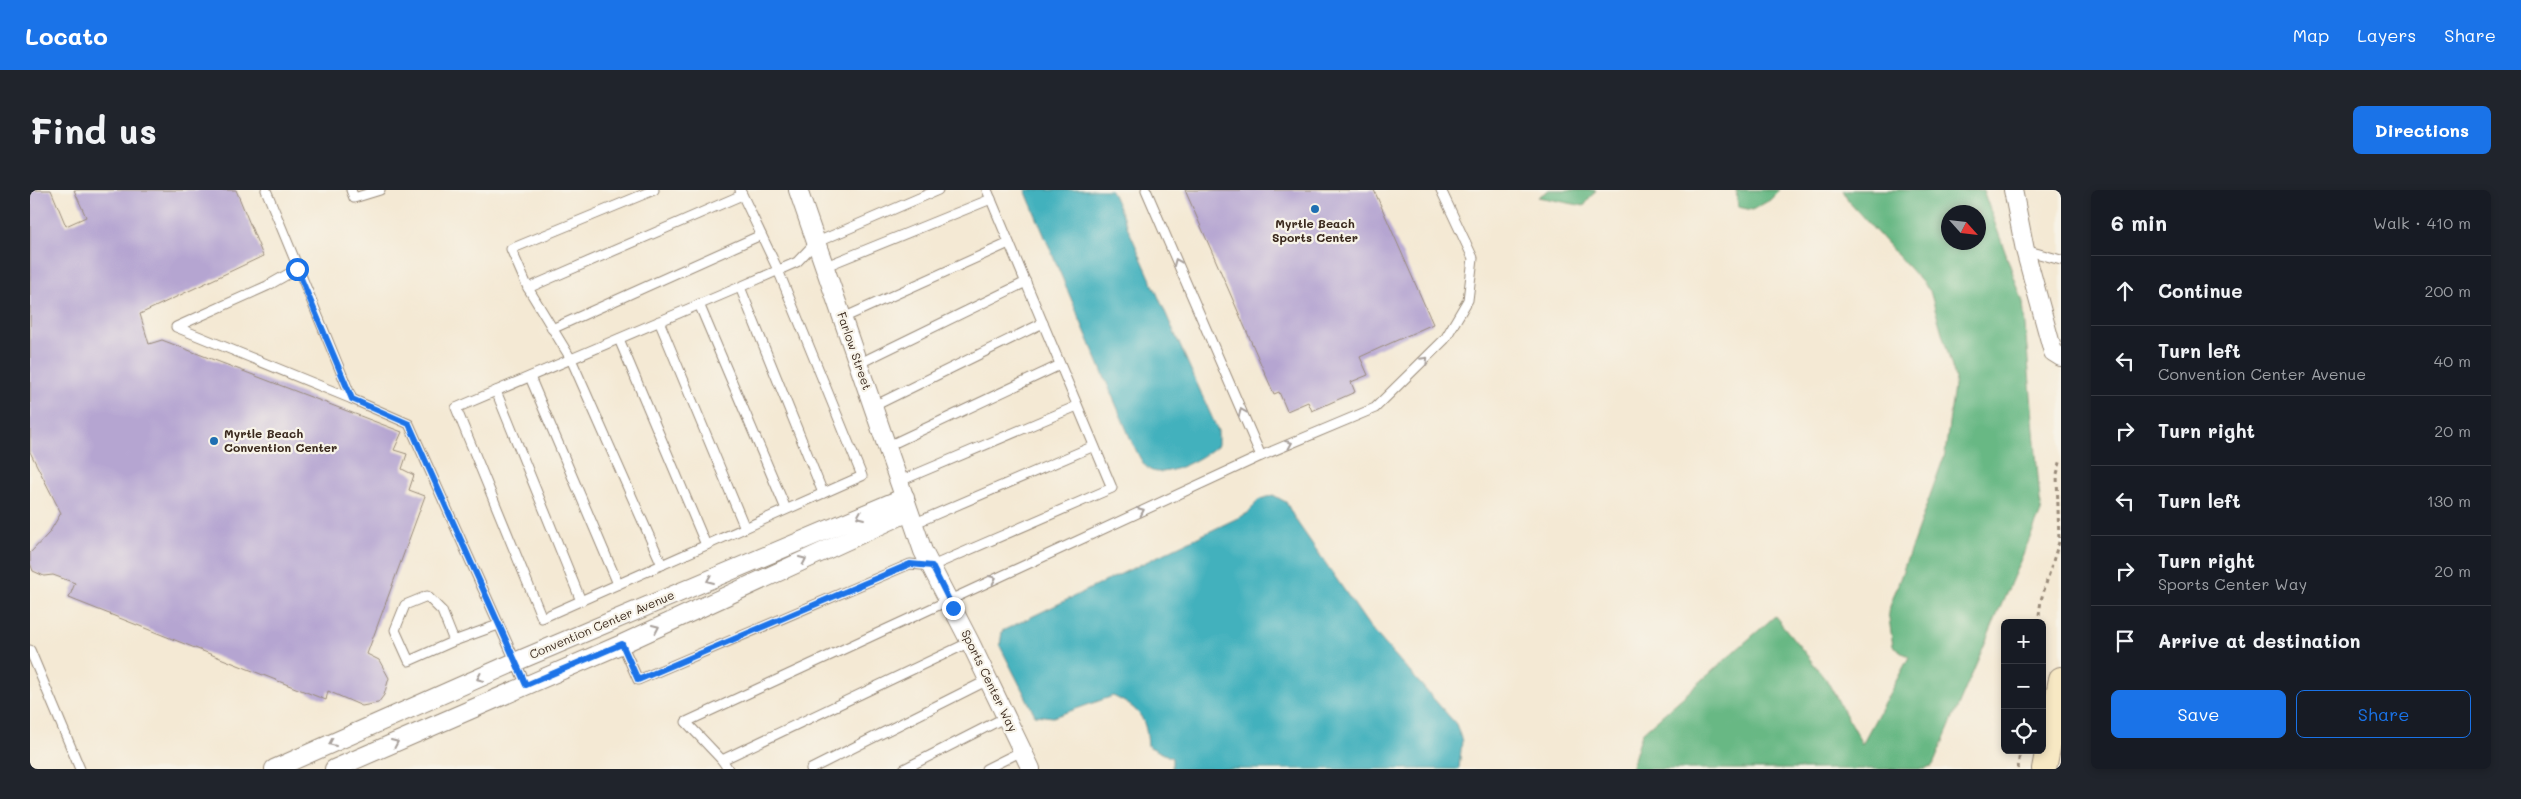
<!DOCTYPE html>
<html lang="en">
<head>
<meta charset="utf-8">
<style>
  body { margin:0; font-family:Mali,sans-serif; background:#20242c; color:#f1f3f6 }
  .controls { position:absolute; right:15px; bottom:15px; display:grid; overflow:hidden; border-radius:8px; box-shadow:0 2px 8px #0003 }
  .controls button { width:45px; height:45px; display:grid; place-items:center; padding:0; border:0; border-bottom:1px solid #363941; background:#171b24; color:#f1f3f6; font:25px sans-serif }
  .compass { position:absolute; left:1911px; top:15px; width:45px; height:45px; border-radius:50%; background:#171b24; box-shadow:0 2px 8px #0003; rotate:117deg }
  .stop { position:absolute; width:15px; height:15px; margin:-11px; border:4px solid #1a73e8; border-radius:50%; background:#fff }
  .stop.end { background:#1a73e8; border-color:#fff; box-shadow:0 1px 5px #0008 }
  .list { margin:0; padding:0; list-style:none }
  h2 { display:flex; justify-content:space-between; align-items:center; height:65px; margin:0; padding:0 20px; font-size:21px }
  h2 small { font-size:16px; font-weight:400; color:#9ea1a6 }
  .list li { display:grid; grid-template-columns:32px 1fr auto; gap:15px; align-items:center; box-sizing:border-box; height:70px; padding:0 20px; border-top:1px solid #363941 }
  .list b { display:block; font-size:19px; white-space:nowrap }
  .list p { margin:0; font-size:16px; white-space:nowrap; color:#9ea1a6 }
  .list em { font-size:16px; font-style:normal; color:#9ea1a6 }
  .actions { display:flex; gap:10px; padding:15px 20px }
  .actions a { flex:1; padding:11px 0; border:1px solid #1a73e8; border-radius:8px; text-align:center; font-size:18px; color:#1a73e8 }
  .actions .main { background:#1a73e8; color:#fff }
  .icon { flex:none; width:28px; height:28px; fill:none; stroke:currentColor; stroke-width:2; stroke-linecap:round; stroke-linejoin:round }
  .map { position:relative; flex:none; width:2031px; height:579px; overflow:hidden; border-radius:8px }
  header { display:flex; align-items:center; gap:30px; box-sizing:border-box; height:70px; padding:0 25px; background:#1a73e8; color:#fff }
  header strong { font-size:24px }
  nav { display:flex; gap:28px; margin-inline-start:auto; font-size:18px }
  .intro { display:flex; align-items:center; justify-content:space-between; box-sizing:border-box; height:120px; padding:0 30px }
  h1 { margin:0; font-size:35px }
  .button { padding:12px 22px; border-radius:8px; background:#1a73e8; color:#fff; font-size:18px; font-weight:700 }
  main { display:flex; gap:30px; padding:0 30px }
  aside { flex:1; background:#171b24; border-radius:8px; box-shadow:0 2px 8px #0003 }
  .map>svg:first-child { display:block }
  .forest { fill:#67b884; stroke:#517151; fill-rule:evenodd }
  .water { fill:#42b1bd; stroke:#3e6e6e }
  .building { fill:#b5a5d1 }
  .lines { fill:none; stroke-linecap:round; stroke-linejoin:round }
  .lane-casing { stroke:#988a79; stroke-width:11 }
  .street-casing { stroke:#988a79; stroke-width:20 }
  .secondary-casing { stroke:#988a79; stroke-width:26 }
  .path { stroke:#988a79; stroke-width:3; stroke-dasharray:4 4; stroke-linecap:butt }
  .lane { stroke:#fff; stroke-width:9 }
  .street { stroke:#fff; stroke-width:18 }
  .secondary { stroke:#f7e8c3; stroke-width:24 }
  .oneway { stroke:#a79f9a }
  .route { stroke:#1a73e8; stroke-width:6 }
  .poi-dot { fill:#1f6fb2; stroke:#f7f3e8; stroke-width:2 }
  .labels { text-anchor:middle; stroke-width:4.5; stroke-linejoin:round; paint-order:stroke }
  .poi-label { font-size:12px; font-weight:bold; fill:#3b2a1e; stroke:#f7f3e8 }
  .street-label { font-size:12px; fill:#3b2a1e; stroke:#f7f3e8 }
</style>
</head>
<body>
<header>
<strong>Locato</strong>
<nav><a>Map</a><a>Layers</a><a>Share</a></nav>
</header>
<div class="intro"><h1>Find us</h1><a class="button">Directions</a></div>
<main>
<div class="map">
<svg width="2031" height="579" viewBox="0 0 2031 579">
  <rect width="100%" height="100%" fill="#f7f3e8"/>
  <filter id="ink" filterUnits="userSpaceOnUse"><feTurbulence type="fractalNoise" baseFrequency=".02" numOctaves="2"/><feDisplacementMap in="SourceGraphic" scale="10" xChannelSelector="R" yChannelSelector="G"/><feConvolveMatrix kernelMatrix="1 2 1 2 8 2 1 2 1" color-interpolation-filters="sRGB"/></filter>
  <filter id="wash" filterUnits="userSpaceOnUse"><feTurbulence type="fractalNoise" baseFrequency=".0096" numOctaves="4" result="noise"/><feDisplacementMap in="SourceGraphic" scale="20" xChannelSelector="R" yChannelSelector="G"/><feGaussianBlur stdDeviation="1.12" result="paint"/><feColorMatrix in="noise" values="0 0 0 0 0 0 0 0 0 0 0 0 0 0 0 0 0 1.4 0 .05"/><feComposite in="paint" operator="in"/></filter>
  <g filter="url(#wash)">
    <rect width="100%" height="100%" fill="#f4e9d4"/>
    <g class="forest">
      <path d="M1519,0H1566L1554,16L1508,7Z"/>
      <path d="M1706,0H1750L1740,10L1722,20L1708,17Z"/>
      <path d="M1813,0H1953L1993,112L2011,322L1903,575L1894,579H1601L1612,543L1745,426L1796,489L1832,554L1879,467L1863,456L1858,422L1915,264L1925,188L1900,101L1819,12ZM1948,22V52H1918V22Z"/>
    </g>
    <g class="water">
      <path d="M995,0H1081L1188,241V255C1176,266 1137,289 1120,280C1111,274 1106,259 1101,250Z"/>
      <path d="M1243,305L1256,312L1265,329L1339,436L1426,534L1432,551L1429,579H1142V568L1118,556C1116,527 1110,519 1083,506L1023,527L1005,525L970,456L972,441L1218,323L1228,310Z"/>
    </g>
    <g id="blocks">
      <g class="building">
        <path d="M0,0H21L36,36L56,27L44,0H206L233,66L110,124L119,154L132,150L372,242L364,260L377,264L372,279L384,285L379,300L395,306L337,464L349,470L359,488L354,505L348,513L332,516L298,501L296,510L39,408L45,393L23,385L14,386L3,381L0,373V363L19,343L31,323L0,262Z"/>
        <path d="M1155,0H1344L1403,134L1330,167L1338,185L1321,192L1325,202L1282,221L1278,212L1257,221L1249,202L1244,204Z"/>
      </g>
    </g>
  </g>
  <g filter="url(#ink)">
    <use href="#blocks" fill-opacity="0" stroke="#988a79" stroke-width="1"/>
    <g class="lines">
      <g class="lane-casing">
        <g id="lane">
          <path d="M236,0L322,209L379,234L496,495"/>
          <path d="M321,0L324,8L350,0"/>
          <path d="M624,0L481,59L498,98L541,169L632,375"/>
          <path d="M710,0L748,80L832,286L512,428L426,218L710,97L767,72L785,53L908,0"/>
          <path d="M1116,0L1231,266"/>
          <path d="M1995,60L2031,70"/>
          <path d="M796,76L961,9"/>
          <path d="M267,79L237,96L146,137L322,209"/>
          <path d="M710,97L793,303"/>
          <path d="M498,98L712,5"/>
          <path d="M669,114L756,319"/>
          <path d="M813,128L979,53"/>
          <path d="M629,131L715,338"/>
          <path d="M522,139L731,45"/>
          <path d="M589,149L676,355"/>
          <path d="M828,174L996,92"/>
          <path d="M500,187L588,394"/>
          <path d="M466,201L551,411"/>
          <path d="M844,216L1013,133"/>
          <path d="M858,256L1030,175"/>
          <path d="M870,291L1047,216"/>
          <path d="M883,334L1064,256"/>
          <path d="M424,451L412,421L397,406L375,415L365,440L379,471L424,451L468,435"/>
          <path d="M592,454L608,490L880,374L902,376L1082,298L957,0"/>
          <path d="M0,460L50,579"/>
          <path d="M692,570L940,452"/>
          <path d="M698,579L692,570L656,532L1231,266L1345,218L1415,149L1438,110L1443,68L1411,0"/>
          <path d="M781,579L958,490"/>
          <path d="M874,579L976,527"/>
          <path d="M956,579L992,561"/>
        </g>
      </g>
      <g class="street-casing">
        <g id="street">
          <path d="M768,0L893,361L940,452L1001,579"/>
          <path d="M1983,0L1995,60L2023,162L2031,167"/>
          <path d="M244,579L485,472L875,307"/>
          <path d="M304,579L592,454L879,322"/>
        </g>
      </g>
      <g class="secondary-casing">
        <path id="secondary" d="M2014,579L2031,489"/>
      </g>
      <g class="path">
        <path d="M2008,433L2011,410L2029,352L2027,284L2031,269"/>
        <path d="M1988,579L1990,560"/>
      </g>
      <use href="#lane" class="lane"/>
      <use href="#street" class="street"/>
      <use href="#secondary" class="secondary"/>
    </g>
    <defs><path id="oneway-chevron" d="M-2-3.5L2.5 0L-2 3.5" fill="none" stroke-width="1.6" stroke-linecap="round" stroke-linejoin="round" transform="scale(1.25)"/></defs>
    <g class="oneway">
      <use href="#oneway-chevron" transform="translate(1147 72) rotate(-113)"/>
      <use href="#oneway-chevron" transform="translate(1395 170) rotate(-45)"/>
      <use href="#oneway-chevron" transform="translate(1212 222) rotate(-113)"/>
      <use href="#oneway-chevron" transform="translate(1259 254) rotate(-23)"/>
      <use href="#oneway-chevron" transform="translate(1111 321) rotate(-25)"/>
      <use href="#oneway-chevron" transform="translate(830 326) rotate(157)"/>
      <use href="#oneway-chevron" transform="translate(773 370) rotate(-25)"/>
      <use href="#oneway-chevron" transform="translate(963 389) rotate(-25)"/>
      <use href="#oneway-chevron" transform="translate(680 390) rotate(157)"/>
      <use href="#oneway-chevron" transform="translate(626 438) rotate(-25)"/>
      <use href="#oneway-chevron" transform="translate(450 488) rotate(156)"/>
      <use href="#oneway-chevron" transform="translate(302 553) rotate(156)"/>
      <use href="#oneway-chevron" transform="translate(365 553) rotate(-24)"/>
    </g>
  </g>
  <g class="lines" filter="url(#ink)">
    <path class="route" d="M267,79L322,209L379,234L496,495L592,454L608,490L880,374L902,376L923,418"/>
  </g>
  <g class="poi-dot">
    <circle cx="1285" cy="19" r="5"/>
    <circle cx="184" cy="251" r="5"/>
  </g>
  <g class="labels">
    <g class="poi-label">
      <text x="1285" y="38">Myrtle Beach<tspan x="1285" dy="14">Sports Center</tspan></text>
      <text x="194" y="248" text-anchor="start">Myrtle Beach<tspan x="194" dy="14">Convention Center</tspan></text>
    </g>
    <g class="street-label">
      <text transform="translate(824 161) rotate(71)" y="4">Farlow Street</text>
      <text transform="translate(572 435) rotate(-23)" y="4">Convention Center Avenue</text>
      <text transform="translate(959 491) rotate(64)" y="4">Sports Center Way</text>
    </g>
  </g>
</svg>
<div class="controls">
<button>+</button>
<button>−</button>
<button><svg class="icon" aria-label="locate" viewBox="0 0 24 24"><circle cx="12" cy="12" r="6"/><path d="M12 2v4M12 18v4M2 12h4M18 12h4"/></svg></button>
</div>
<svg class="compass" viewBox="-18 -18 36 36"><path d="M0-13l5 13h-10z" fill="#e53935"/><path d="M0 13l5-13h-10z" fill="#9ea1a6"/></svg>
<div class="stop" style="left:267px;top:79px"></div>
<div class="stop end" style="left:923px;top:418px"></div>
</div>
<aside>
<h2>6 min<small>Walk · 410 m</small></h2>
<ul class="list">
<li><svg class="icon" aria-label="ahead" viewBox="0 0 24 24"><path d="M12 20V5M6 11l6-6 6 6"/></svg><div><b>Continue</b></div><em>200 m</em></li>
<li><svg class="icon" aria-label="left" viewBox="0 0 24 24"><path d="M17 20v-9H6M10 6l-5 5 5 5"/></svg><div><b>Turn left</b><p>Convention Center Avenue</p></div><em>40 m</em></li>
<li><svg class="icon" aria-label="right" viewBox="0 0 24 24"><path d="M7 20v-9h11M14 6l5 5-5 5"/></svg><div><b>Turn right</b></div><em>20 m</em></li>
<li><svg class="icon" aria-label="left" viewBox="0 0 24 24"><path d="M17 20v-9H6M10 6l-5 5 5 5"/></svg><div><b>Turn left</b></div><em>130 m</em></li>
<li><svg class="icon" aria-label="right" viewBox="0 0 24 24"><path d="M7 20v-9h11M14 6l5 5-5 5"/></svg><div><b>Turn right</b><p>Sports Center Way</p></div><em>20 m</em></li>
<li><svg class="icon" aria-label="arrive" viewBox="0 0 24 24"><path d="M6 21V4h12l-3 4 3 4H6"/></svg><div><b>Arrive at destination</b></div></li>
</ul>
<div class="actions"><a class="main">Save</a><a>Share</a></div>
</aside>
</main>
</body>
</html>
